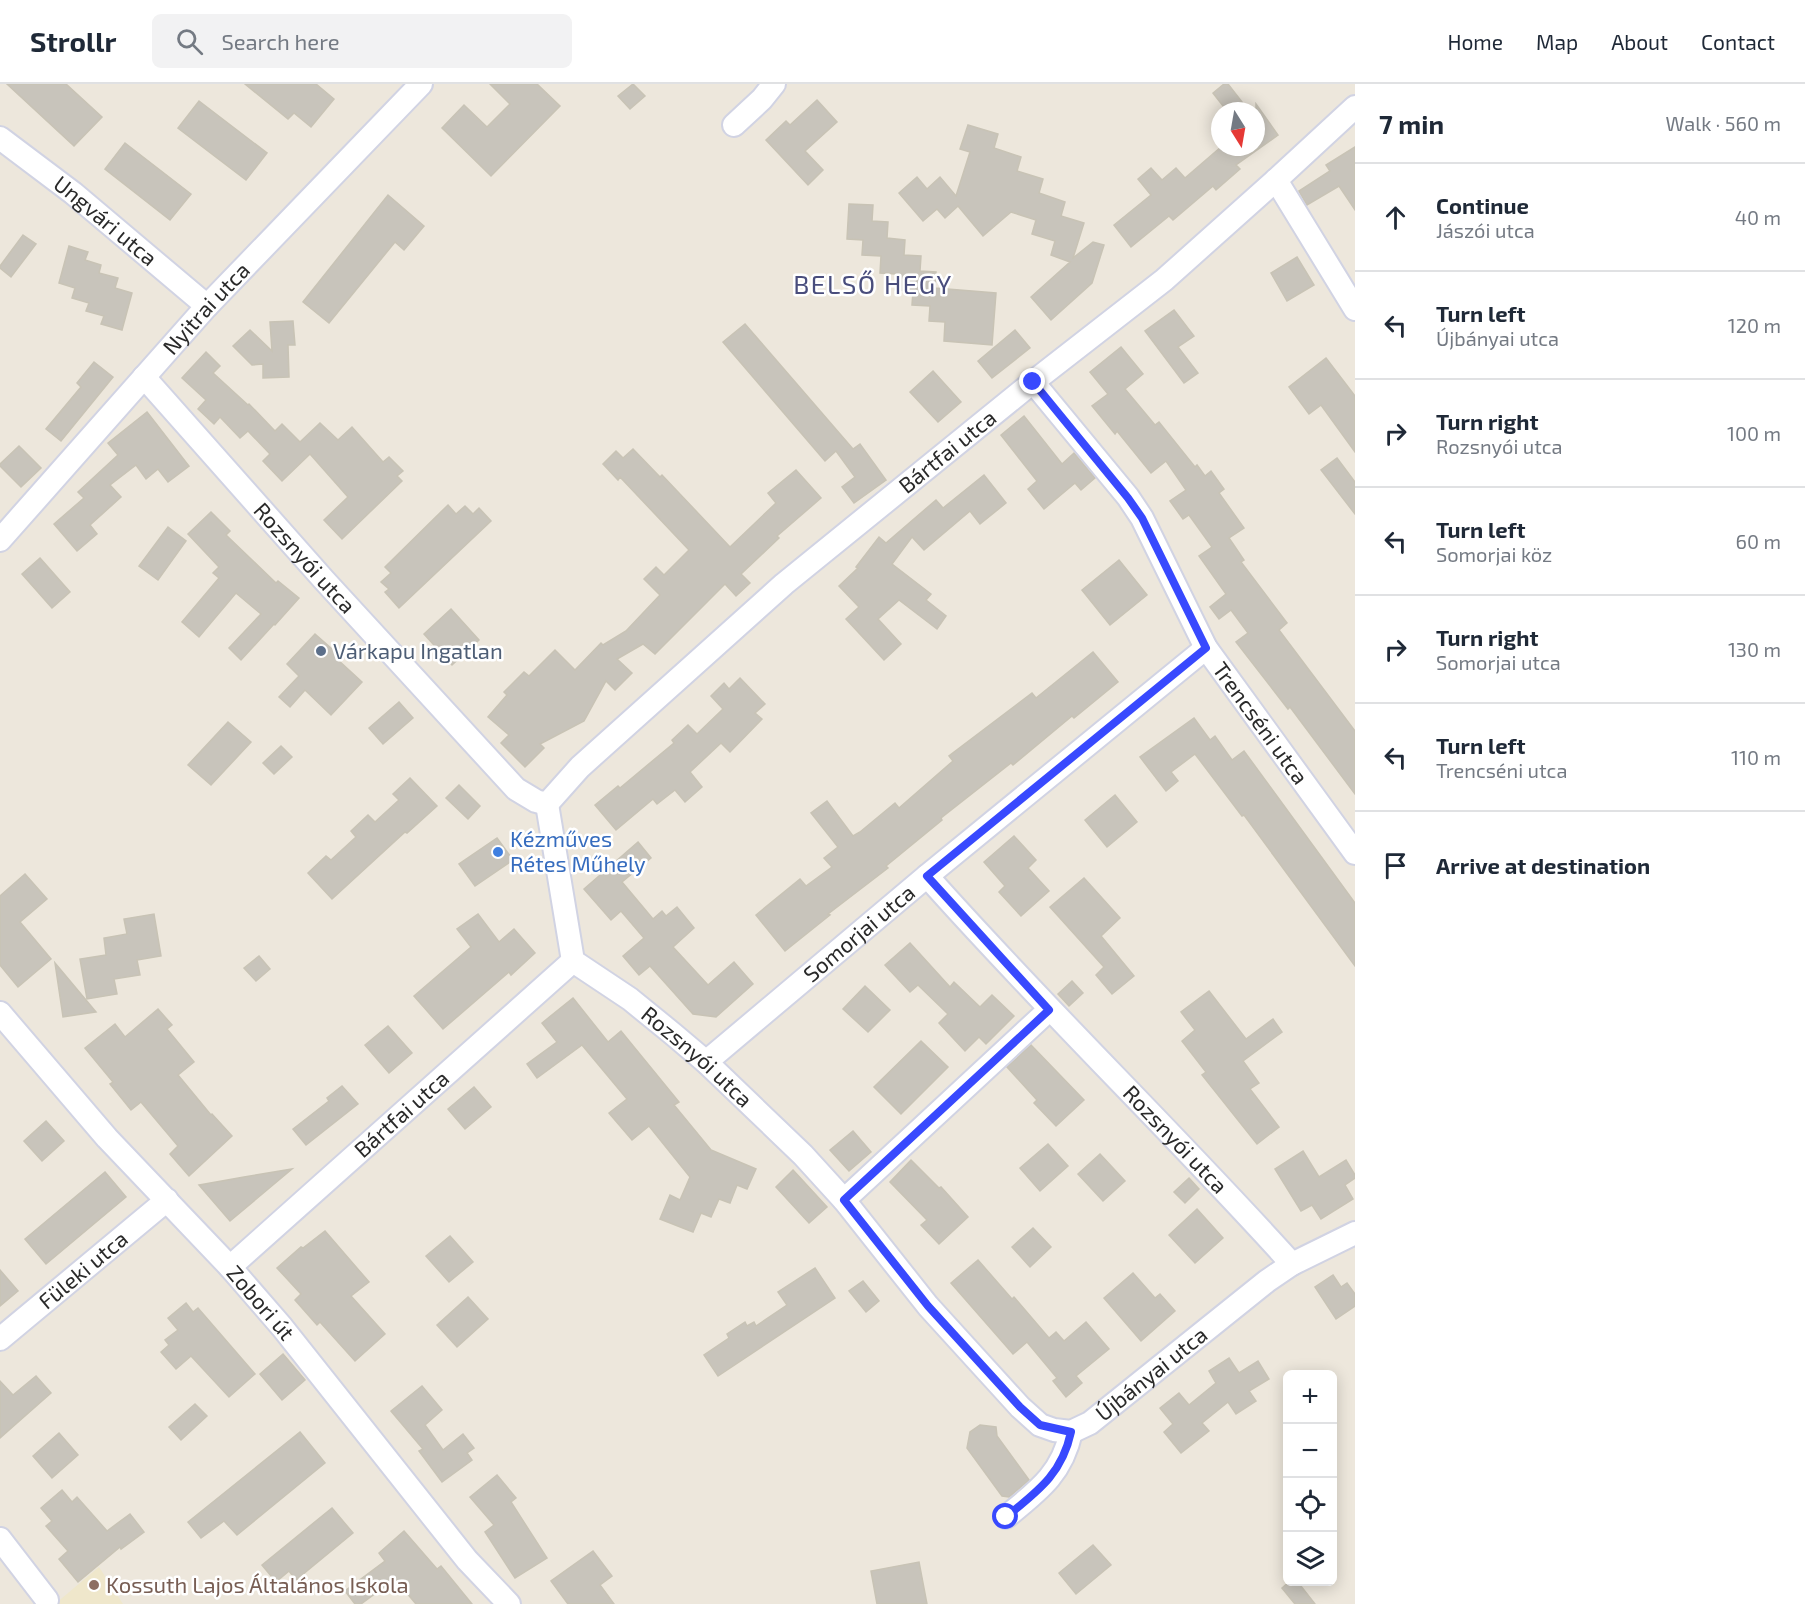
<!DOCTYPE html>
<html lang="en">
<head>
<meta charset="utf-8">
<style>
  body { margin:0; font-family:"Exo 2",sans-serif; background:#f2f2f3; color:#1f2937 }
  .controls { position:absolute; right:18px; bottom:18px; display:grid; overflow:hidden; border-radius:9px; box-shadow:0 3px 15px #0003 }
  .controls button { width:54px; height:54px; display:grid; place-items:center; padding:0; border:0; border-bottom:2px solid #e0e1e3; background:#fff; color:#1f2937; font:30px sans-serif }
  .compass { position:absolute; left:1211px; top:18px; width:54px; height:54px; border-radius:50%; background:#fff; box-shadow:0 3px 15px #0003; rotate:169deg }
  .stop { position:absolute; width:18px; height:18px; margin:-14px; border:4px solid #3849fe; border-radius:50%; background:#fff }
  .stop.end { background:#3849fe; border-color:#fff; box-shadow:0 2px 6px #0008 }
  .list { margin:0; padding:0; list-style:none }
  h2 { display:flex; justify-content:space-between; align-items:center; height:78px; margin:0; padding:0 24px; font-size:26px }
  h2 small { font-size:20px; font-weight:400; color:#747a83 }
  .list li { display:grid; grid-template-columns:39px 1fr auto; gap:18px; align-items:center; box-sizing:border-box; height:108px; padding:0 24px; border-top:2px solid #e0e1e3 }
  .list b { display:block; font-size:22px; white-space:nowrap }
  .list p { margin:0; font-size:20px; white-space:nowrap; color:#747a83 }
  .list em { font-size:20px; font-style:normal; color:#747a83 }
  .icon { flex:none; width:33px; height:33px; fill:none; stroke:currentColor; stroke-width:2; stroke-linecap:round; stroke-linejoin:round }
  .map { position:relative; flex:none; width:1355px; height:1520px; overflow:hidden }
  header { display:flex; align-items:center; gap:36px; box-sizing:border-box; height:84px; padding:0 30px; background:#fff; border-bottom:2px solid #e0e1e3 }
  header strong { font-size:28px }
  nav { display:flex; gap:33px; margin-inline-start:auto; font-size:21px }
  .search { width:420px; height:54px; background:#f2f2f3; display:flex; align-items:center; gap:15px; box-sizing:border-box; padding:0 21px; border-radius:9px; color:#747a83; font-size:22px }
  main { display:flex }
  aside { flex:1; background:#fff }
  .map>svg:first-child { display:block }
  .education { fill:#efe7cb }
  .building { fill:#c8c4bb; stroke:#c8c3b5; stroke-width:1.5 }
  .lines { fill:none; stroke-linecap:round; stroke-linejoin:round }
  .street-casing { stroke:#d1d3e3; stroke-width:26 }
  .street { stroke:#fff; stroke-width:22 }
  .route { stroke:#3849fe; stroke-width:8 }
  .service-dot { fill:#5c6f8a; stroke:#fff; stroke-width:2 }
  .shop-dot { fill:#3f7fe0; stroke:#fff; stroke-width:2 }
  .education-dot { fill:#8d6e63; stroke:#fff; stroke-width:2 }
  .labels { text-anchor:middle; stroke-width:5; stroke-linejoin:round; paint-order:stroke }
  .street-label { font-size:22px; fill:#2a2a2a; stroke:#fff }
  .service-label { font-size:22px; fill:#4e5e75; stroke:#fff; text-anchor:start }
  .shop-label { font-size:22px; fill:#366cbe; stroke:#fff; text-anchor:start }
  .education-label { font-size:22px; fill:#785e54; stroke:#fff; text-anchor:start }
  .quarter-label { font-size:26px; letter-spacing:1.5px; fill:#494d7c; stroke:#fff }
</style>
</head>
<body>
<header>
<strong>Strollr</strong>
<div class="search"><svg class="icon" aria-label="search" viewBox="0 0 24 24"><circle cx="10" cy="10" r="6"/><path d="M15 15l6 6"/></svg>Search here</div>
<nav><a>Home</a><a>Map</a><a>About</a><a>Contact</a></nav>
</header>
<main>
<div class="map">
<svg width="1355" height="1520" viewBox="0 0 1355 1520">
  <rect width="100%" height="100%" fill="#ede7dc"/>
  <path class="education" d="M99,1483L123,1520H55Z"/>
  <g class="building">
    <path d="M7,0H66L102,33L74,62Z"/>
    <path d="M245,0H316L334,15L311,43L294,29L288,35Z"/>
    <path d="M490,0H537L560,22L491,92L442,44L464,21L487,43L510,20Z"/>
    <path d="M633,0L645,12L630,25L618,12Z"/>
    <path d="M1224,0H1228L1249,27H1227L1213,9Z"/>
    <path d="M817,16L837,38L805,67L823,86L808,101L766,56L786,37L790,41Z"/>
    <path d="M199,17L267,69L246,96L178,44Z"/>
    <path d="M1256,20L1278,51L1236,81L1240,85L1216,106L1213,102L1173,136L1169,132L1131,163L1114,141L1151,111L1138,95L1151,84L1162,96L1176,84L1185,94L1221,63H1256Z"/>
    <path d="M968,41L998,50L994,64L1021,73L1017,87L1043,95L1039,109L1065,118L1061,132L1084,139L1073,174L1093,158L1104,161L1092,199L1051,236L1031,213L1070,178L1051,171L1055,157L1032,150L1036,136L1011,128L983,152L958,122L945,134L937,125L923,137L899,109L917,93L927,105L940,93L956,112L970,68L960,65Z"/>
    <path d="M125,59L191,110L170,136L105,85Z"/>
    <path d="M1355,63V126L1339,102L1307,121L1299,107L1330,87L1326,81Z"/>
    <path d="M388,111L424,142L404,166L395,158L329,239L303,218Z"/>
    <path d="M849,120L873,121L872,137L888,138L887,154L905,156L904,171L921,172L920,187L936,188L935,204L996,209L992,261L944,257L945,238L929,237L930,222L912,221L913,207L895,206L896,190L880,189L881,172L862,171L863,156L847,155Z"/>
    <path d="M23,151L36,160L11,193L0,184V182Z"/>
    <path d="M69,162L88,168L85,176L101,181L99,189L118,194L115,204L132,209L122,246L101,240L104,232L86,227L89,219L72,214L75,204L59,199Z"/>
    <path d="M1297,173L1314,201L1287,217L1271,189Z"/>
    <path d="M1174,226L1194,252L1178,263L1198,289L1184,299L1145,247Z"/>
    <path d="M293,237L295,261H288L289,293L263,294V280L252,281L233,262L250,246L272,267L270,238Z"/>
    <path d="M745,240L853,365L860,360L886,396L854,419L842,403L855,393L836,367L825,377L723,258Z"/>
    <path d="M1015,246L1030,264L992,294L978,277Z"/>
    <path d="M1121,263L1143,290L1125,305L1155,341L1159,338L1195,383L1197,381L1205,392L1211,387L1224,405L1219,409L1244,444L1229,454L1244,476L1241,478L1287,539L1279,546L1355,647V710L1290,623L1288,625L1236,558L1248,549L1231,526L1219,535L1210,523L1226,510L1199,472L1212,463L1189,431L1183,435L1170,417L1186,406L1166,377L1151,389L1117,347L1115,350L1092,322L1108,310L1090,288Z"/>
    <path d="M206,268L220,282L213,289L248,321L249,320L275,347L282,340L300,358L320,339L338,356L352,343L383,378L389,373L403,387L397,392L402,397L342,455L324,436L348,413L310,370L282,397L263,377L270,370L248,347L240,354L220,333L214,340L198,325L206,316L182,294Z"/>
    <path d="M1326,274L1355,312V368L1321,321L1309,330L1289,303Z"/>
    <path d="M94,278L113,293L61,357L46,345L81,303L77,299Z"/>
    <path d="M933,287L961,318L938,338L910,308Z"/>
    <path d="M147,328L189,382L168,398L158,385L146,395L136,381L110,401L121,413L90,441L97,450L77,467L54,440L84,414L78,408L118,371L108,359Z"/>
    <path d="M1024,332L1062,380L1074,369L1095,394L1081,406L1075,399L1044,425L1028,405L1037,397L1001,351Z"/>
    <path d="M19,362L41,384L21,403L0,382V380Z"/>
    <path d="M633,365L660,393L662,391L730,463L776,419L768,409L796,386L821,414L777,452L779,454L741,490L750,499L736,512L725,500L655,570L643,560L617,575L632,589L615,606L606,597L584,637L540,660L544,664L525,683L501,659L509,651L488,633L507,611L504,608L524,588L529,592L555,566L575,586L601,559L603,561L626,547L660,511L644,495L656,483L664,491L689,466L620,393L618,396L603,380L616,367L623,374Z"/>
    <path d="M1337,374L1355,398V430L1321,386Z"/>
    <path d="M984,391L1006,419L980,440L970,427L924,466L912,453L892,480L931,510L926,516L946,532L937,545L899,516L878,535L901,560L884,576L846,535L859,523L839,502L858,484L856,483L879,453L886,459L936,416L943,424Z"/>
    <path d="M448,421L456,430L465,422L473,430L479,424L491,437L399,524L385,508L389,505L381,498L391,489L385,483Z"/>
    <path d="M211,428L230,447L226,451L276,499L278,497L299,514L275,541L274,540L241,576L229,564L261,530L236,509L199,553L182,538L219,494L213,489L219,483L188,450Z"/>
    <path d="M168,443L186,457L158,496L139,482Z"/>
    <path d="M40,474L70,508L52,524L22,490Z"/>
    <path d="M1119,476L1147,511L1110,541L1082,506Z"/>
    <path d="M451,525L479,556L452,581L424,550Z"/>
    <path d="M315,550L340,572L337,575L362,598L331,631L305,606L290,623L279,613L299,592L287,580Z"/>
    <path d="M1093,568L1118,598L1074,634L1072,632L1013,681L1011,679L941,734L942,736L886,782L888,784L828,830L830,831L785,867L756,831L800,795L806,802L832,783L824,774L838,763L811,729L827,717L853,752L860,748L895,719L899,724L953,677L949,672L1032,609L1036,614Z"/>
    <path d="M740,594L765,620L755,629L762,635L730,668L721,659L690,688L702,703L685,718L675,706L657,720L653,715L616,746L595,721L618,702L620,704L674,659L672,656L688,641L697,650L723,625L711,612L724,599L729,605Z"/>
    <path d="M399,618L413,634L383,660L369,644Z"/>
    <path d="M1194,634L1210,656L1215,652L1232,676L1244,667L1355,819V882L1244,731L1242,732L1195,670L1171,688L1178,697L1166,707L1140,673Z"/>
    <path d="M228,638L251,658L211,701L188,681Z"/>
    <path d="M281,662L292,673L274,690L263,679Z"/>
    <path d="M410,694L437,722L407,749L405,748L332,815L308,789L326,772L331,776L356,753L351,747L368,731L375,738L399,716L393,710Z"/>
    <path d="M459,701L480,722L468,735L446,714Z"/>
    <path d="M1115,711L1137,738L1107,763L1085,736Z"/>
    <path d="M1014,752L1036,776L1028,784L1049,807L1021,832L999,808L1005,802L984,778Z"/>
    <path d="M497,754L513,776L475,802L459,780Z"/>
    <path d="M638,758L651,774L622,798L653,835L662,827L666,832L677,823L694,844L673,863L708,901L734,878L753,900L716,933L693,930L650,882L639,891L623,872L644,854L621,827L611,836L584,805Z"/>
    <path d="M25,790L47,815L20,838L51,875L18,903L0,881V812Z"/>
    <path d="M1084,794L1120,834L1101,852L1134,892L1112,910L1096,891L1104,883L1050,823Z"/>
    <path d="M154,830L161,872L137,876L140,891L114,895L117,910L87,915L80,875L106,871L104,854L127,850L124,835Z"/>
    <path d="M478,830L499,858L514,845L535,869L511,891L509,888L443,945L414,912L471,863L457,845Z"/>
    <path d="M910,859L950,903L954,898L980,923L992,911L1014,932L986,960L979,953L965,967L939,939L948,930L918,901L910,908L885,881Z"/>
    <path d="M259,872L270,885L256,897L244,884Z"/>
    <path d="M55,879L96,928L63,933Z"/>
    <path d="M1072,897L1083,909L1069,922L1058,910Z"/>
    <path d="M865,902L890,926L868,948L843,925Z"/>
    <path d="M1209,907L1246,955L1273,935L1282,948L1243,977L1259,999L1250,1005L1279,1043L1257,1060L1202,991L1206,988L1182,957L1195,946L1181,928Z"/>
    <path d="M573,914L608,958L621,947L679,1018L674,1021L711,1066L756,1085L747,1105L737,1101L730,1119L719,1115L711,1133L701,1129L693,1148L660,1135L670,1111L680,1116L690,1093L649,1042L632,1056L609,1029L627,1015L582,961L537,994L527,980L557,958L542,939Z"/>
    <path d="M158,925L172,941L167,945L194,978L178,991L211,1031L212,1030L232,1052L189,1092L170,1070L178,1062L141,1018L131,1026L110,1000L113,998L85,964L115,940L125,953Z"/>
    <path d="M388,942L412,969L389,989L365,961Z"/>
    <path d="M921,957L948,983L901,1030L874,1003Z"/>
    <path d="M1031,961L1084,1016L1056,1042L1034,1019L1037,1016L1007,983Z"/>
    <path d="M342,1002L358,1020L306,1061L293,1045L329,1017L327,1014Z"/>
    <path d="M474,1003L491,1023L465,1045L448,1025Z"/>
    <path d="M46,1037L64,1057L42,1077L24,1057Z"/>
    <path d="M853,1047L871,1068L849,1087L830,1066Z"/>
    <path d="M1048,1060L1068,1082L1040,1107L1020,1084Z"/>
    <path d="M1303,1067L1319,1093L1346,1076L1355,1091V1094L1345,1101L1353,1115L1321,1135L1312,1121L1301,1127L1275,1085Z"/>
    <path d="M1100,1070L1125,1097L1103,1117L1078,1090Z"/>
    <path d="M911,1076L939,1104L941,1103L968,1133L939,1160L921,1141L927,1136L890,1098Z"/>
    <path d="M292,1085L230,1137L199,1101L244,1093Z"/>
    <path d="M793,1086L827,1123L809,1139L776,1103Z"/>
    <path d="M105,1088L126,1113L46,1180L25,1155Z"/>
    <path d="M1189,1094L1199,1105L1185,1119L1174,1108Z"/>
    <path d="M1197,1125L1223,1154L1195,1179L1169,1151Z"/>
    <path d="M1033,1144L1051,1163L1030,1183L1012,1163Z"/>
    <path d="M325,1147L369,1198L351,1212L385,1250L355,1277L320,1238L317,1241L295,1216L301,1210L277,1184L301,1163L303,1164Z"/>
    <path d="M450,1152L473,1178L449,1198L426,1172Z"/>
    <path d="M978,1176L1012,1215L1014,1213L1049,1254L1056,1248L1064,1257L1086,1238L1109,1265L1076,1292L1082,1299L1066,1313L1053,1297L1057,1294L1027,1258L1013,1270L951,1199Z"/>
    <path d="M815,1184L835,1214L718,1292L704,1271L729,1254L727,1250L745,1238L747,1242L754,1238L756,1242L787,1221L778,1208Z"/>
    <path d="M0,1186L18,1207L0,1222Z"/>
    <path d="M1133,1189L1155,1214L1160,1210L1175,1227L1141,1257L1104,1214Z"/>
    <path d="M1333,1191L1341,1203L1347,1199L1355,1210V1222L1336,1235L1315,1203Z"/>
    <path d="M863,1197L879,1217L866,1228L849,1207Z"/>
    <path d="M468,1213L488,1235L457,1263L437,1241Z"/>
    <path d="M186,1219L193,1228L198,1224L255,1290L229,1313L191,1272L176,1285L161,1268L169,1261L165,1256L178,1246L168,1234Z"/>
    <path d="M283,1270L305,1296L282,1316L260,1290Z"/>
    <path d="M1229,1274L1239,1289L1258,1277L1269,1295L1249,1307L1256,1317L1236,1330L1228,1318L1202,1339L1209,1347L1181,1369L1164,1348L1173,1340L1160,1324L1179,1309L1189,1321L1216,1299L1209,1287Z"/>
    <path d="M36,1292L51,1309L0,1354V1297L13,1311Z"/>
    <path d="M422,1302L442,1326L425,1341L443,1366L463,1350L474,1364L467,1369L472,1376L442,1398L419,1367L423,1365L391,1327Z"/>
    <path d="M195,1320L207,1332L181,1356L169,1343Z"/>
    <path d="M980,1341L996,1343L997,1352L1029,1396L1009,1413L1002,1412L967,1364L970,1348Z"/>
    <path d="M300,1348L325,1379L237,1451L224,1437L201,1454L188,1438Z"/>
    <path d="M59,1349L78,1371L52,1394L33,1372Z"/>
    <path d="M497,1391L516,1414L511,1418L547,1474L515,1494L485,1448L494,1441L470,1413Z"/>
    <path d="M62,1406L72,1418L77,1413L107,1447L130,1430L144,1448L121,1465L120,1463L78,1498L59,1475L68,1467L46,1442L52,1437L41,1424Z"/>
    <path d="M332,1424L353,1449L296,1496L289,1487L276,1498L262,1481Z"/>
    <path d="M404,1447L437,1485L441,1482L472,1520H416L395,1495L361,1520H355L345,1507L385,1477L379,1469Z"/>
    <path d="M1093,1461L1111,1481L1076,1510L1059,1489Z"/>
    <path d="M593,1467L612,1492L600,1501L614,1520H568L551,1497Z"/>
    <path d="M919,1478L927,1520H877L871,1487Z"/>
    <path d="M1290,1497H1297L1315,1520H1295L1282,1504Z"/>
  </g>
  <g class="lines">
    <g class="street-casing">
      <g id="street">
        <path d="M734,41L762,15L774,0"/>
        <path id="s1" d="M0,54L73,109L207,222"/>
        <path d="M1276,96L1355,225"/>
        <path id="s2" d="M144,293L324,496L516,705L536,717L547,720"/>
        <path id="s3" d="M1033,298L1128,413L1142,434L1206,564L1355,769"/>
        <path id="s4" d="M0,456L207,222L421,0"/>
        <path id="s5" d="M547,720L573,877L630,915L673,950L706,978L803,1071L844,1116L928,1222L1020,1323L1040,1341L1054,1346L1071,1348L1090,1339L1267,1197L1292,1180L1355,1149"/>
        <path id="s6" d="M547,720L580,683L784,500L1033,298L1164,196L1276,96L1355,23"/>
        <path id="s7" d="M927,792C1045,925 1173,1048 1292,1180"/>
        <path id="s8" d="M0,929L107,1054L230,1183L282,1243L467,1476L509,1520"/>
        <path id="s9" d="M706,978L927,792L1206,564"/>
        <path d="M844,1116L1049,926"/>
        <path id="s10" d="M230,1183L573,877"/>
        <path id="s11" d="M0,1255L167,1116"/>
        <path d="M1006,1433C1038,1407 1062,1390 1071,1348"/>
        <path d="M0,1455L47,1516"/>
      </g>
    </g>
    <use href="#street" class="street"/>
  </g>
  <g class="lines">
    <path class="route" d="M1006,1433C1038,1407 1062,1390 1071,1348L1040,1341L1020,1323L928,1222L844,1116L1049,926L927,792L1206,564L1142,434L1128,414L1033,298"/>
  </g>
  <circle class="service-dot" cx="321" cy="567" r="6"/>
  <circle class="shop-dot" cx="498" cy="768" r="6"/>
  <circle class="education-dot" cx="94" cy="1501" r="6"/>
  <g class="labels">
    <g class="street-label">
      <text dy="8" stroke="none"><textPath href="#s1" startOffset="134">Ungvári utca</textPath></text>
      <text dy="8" stroke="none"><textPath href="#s4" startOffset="310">Nyitrai utca</textPath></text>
      <text dy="8" stroke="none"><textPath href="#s6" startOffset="534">Bártfai utca</textPath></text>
      <text dy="8" stroke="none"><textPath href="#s2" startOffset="242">Rozsnyói utca</textPath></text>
      <text dy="8" stroke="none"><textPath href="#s3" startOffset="412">Trencséni utca</textPath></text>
      <text dy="8" stroke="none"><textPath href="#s9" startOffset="200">Somorjai utca</textPath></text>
      <text dy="8" stroke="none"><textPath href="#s5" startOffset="316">Rozsnyói utca</textPath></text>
      <text dy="8" stroke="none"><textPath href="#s10" startOffset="230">Bártfai utca</textPath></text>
      <text dy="8" stroke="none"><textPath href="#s7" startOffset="362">Rozsnyói utca</textPath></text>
      <text dy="8" stroke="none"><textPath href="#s11" startOffset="108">Füleki utca</textPath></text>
      <text dy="8" stroke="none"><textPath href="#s8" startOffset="390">Zobori út</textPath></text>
      <text dy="8" stroke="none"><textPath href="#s5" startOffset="952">Újbányai utca</textPath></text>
    </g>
    <g class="service-label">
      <text x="333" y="575">Várkapu Ingatlan</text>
    </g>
    <g class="shop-label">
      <text x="510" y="763">Kézműves<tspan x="510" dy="25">Rétes Műhely</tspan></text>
    </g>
    <g class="education-label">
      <text x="106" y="1509">Kossuth Lajos Általános Iskola</text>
    </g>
    <g class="quarter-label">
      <text x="873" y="210">BELSŐ HEGY</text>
    </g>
  </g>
</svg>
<div class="controls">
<button>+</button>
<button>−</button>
<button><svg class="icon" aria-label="locate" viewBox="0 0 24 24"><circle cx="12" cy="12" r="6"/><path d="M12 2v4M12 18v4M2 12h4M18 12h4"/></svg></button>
<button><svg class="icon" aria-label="layers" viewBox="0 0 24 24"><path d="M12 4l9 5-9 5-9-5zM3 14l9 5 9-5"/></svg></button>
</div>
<svg class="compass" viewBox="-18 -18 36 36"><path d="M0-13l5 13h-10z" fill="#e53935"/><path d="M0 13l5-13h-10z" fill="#747a83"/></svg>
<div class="stop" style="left:1006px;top:1433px"></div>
<div class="stop end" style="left:1033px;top:298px"></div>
</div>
<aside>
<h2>7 min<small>Walk · 560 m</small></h2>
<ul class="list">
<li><svg class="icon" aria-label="ahead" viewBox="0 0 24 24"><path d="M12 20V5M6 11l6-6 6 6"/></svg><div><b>Continue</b><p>Jászói utca</p></div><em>40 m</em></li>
<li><svg class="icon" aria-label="left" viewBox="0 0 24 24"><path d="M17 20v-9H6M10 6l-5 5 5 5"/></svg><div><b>Turn left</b><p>Újbányai utca</p></div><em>120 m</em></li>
<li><svg class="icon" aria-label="right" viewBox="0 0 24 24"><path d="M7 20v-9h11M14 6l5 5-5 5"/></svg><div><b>Turn right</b><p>Rozsnyói utca</p></div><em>100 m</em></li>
<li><svg class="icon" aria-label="left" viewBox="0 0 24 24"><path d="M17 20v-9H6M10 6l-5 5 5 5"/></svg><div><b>Turn left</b><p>Somorjai köz</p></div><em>60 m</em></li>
<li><svg class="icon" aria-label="right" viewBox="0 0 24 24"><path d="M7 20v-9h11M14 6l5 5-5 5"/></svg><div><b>Turn right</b><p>Somorjai utca</p></div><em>130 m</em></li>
<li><svg class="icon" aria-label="left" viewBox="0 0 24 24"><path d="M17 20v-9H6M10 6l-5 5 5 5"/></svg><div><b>Turn left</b><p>Trencséni utca</p></div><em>110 m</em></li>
<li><svg class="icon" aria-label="arrive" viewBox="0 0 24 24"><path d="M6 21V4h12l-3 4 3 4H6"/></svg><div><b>Arrive at destination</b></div></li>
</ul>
</aside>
</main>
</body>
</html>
